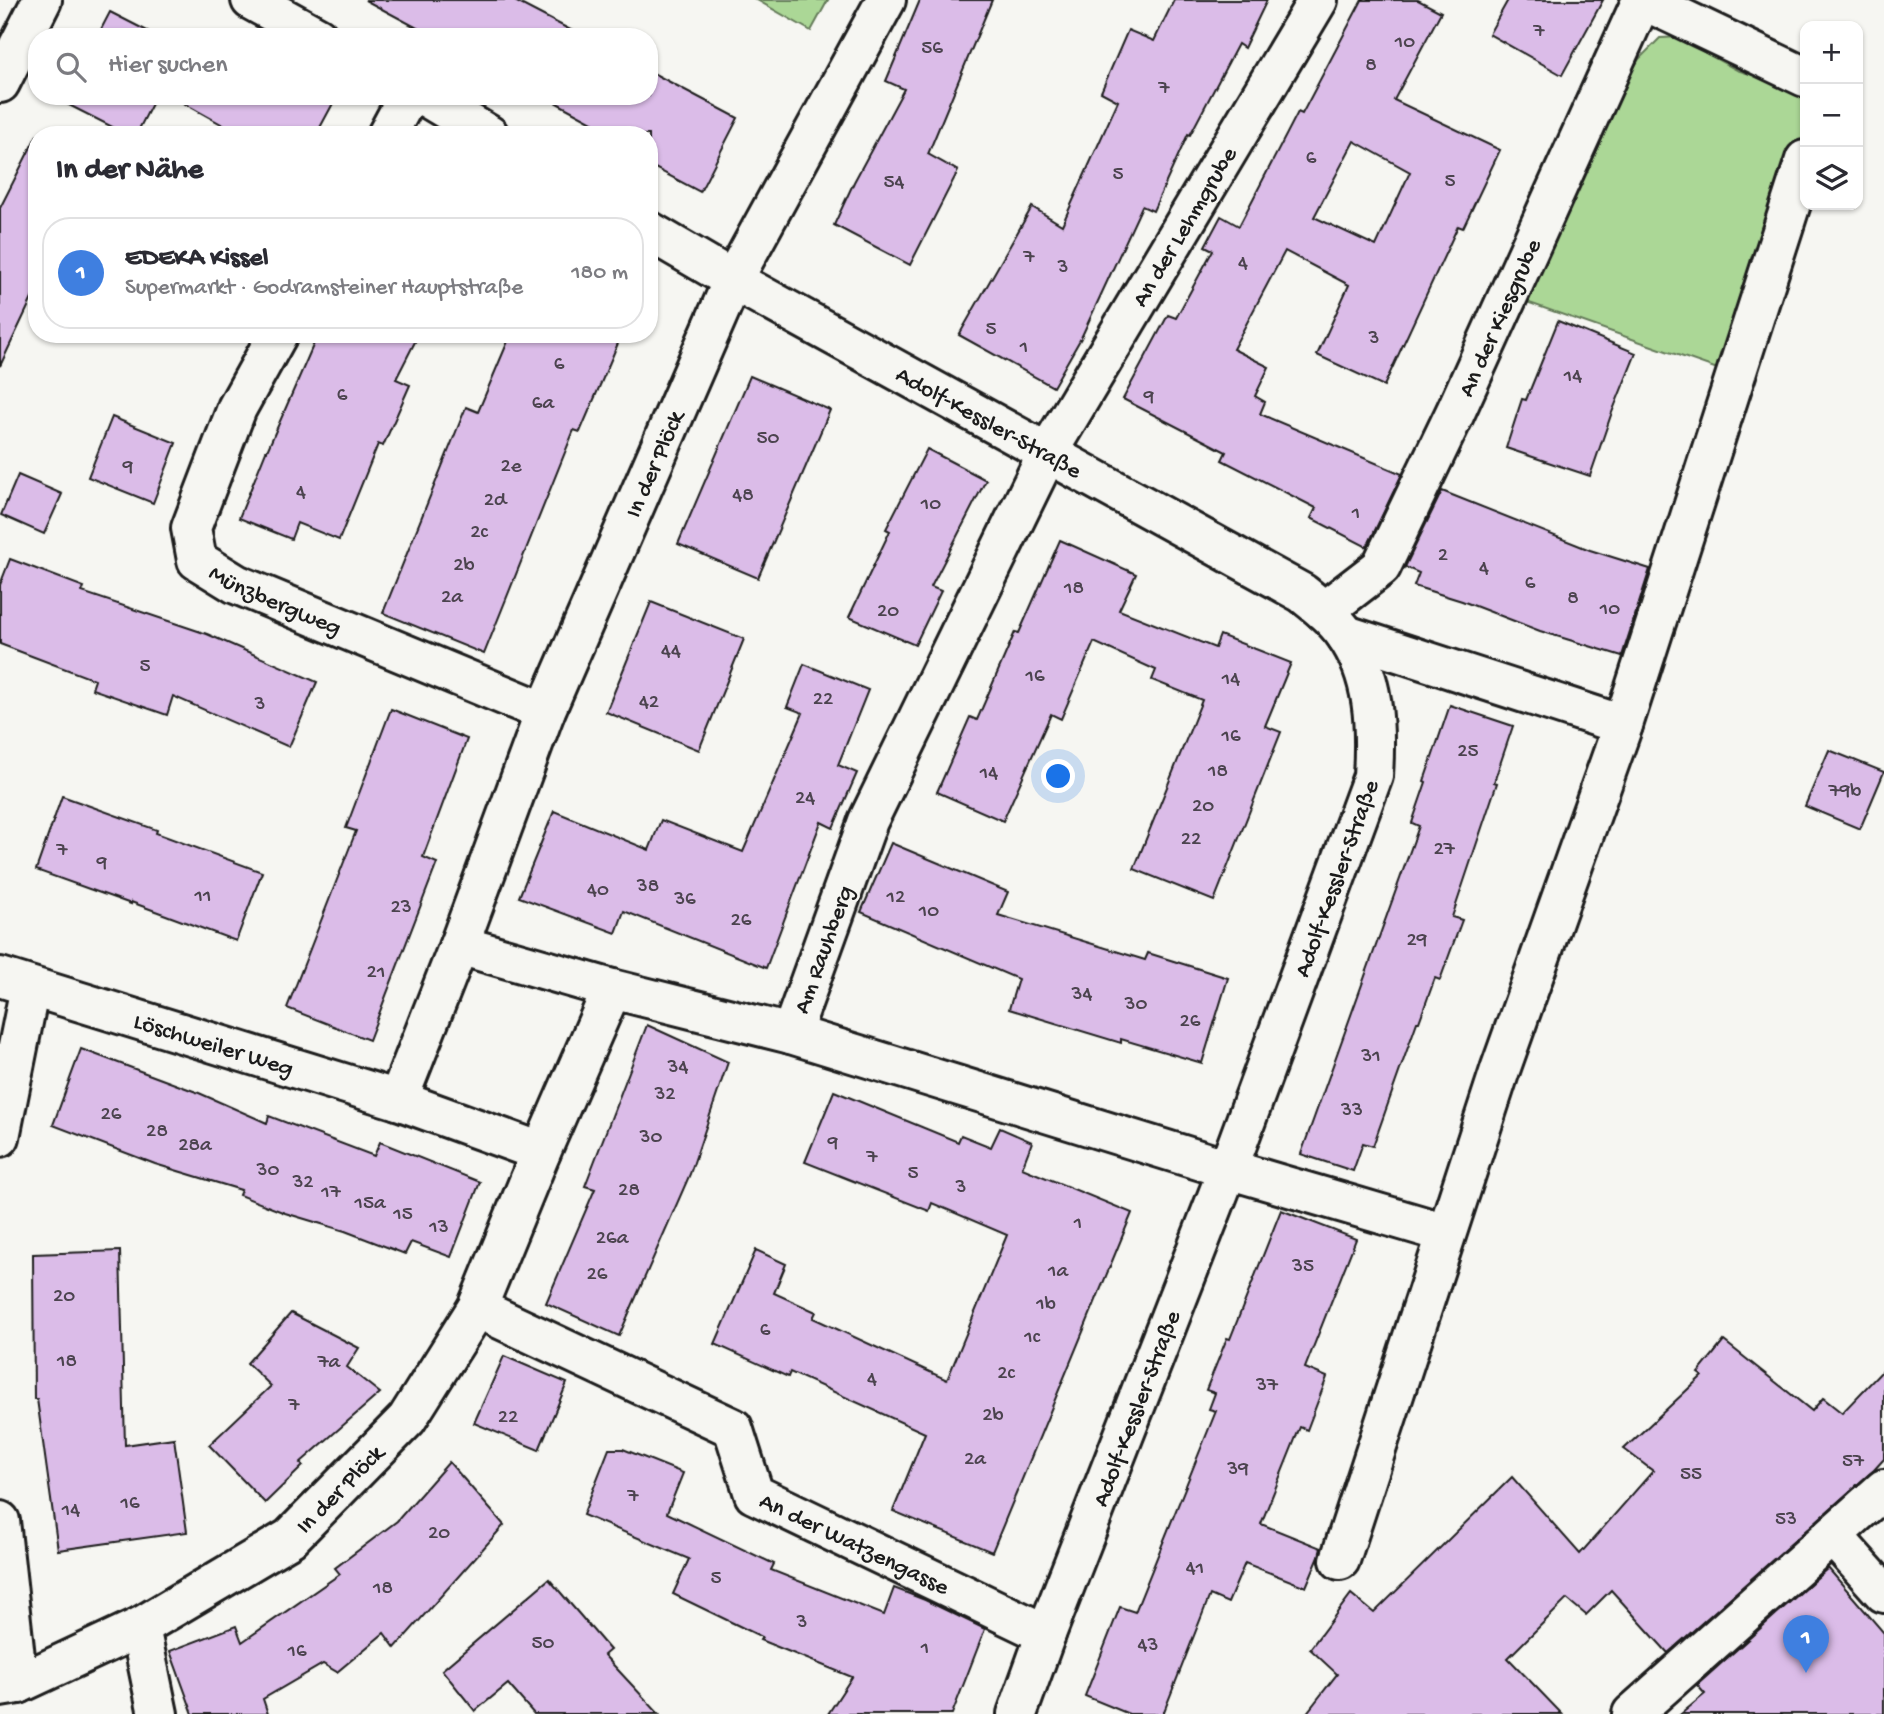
<!DOCTYPE html>
<html lang="de">
<head>
<meta charset="utf-8">
<style>
  body { margin:0; font-family:"Gochi Hand",sans-serif; background:#f7f7f7; color:#2b2b33 }
  .controls { position:absolute; right:21px; top:21px; display:grid; overflow:hidden; border-radius:14px; box-shadow:0 2px 5px #0004 }
  .controls button { width:63px; height:63px; display:grid; place-items:center; padding:0; border:0; border-bottom:2px solid #e1e1e2; background:#fff; color:#2b2b33; font:35px sans-serif }
  .you { position:absolute; left:1059px; top:777px; width:24px; height:24px; margin:-18px; border:5px solid #fff; border-radius:50%; background:#1a73e8; box-shadow:0 0 0 10px #1a73e833 }
  .badge { display:grid; place-items:center; width:46px; height:46px; border-radius:50%; background:#0f766e; color:#fff; font-size:23px; font-weight:700 }
  .pin { position:absolute; translate:-50% -58px; filter:drop-shadow(0 2px 4px #0008) }
  .pin::after { content:''; position:absolute; top:37px; width:24px; height:21px; background:inherit; clip-path:polygon(0 0,100% 0,50% 100%) }
  .list { margin:0; padding:0; list-style:none }
  h2 { display:flex; justify-content:space-between; align-items:center; height:91px; margin:0; padding:0 28px; font-size:30px }
  h2 small { font-size:23px; font-weight:400; color:#7c7c81 }
  .list li { display:grid; grid-template-columns:46px 1fr auto; gap:21px; align-items:center; box-sizing:border-box; height:112px; margin:0 14px 14px; padding:0 14px; border:2px solid #e1e1e2; border-radius:28px }
  .list b { display:block; font-size:26px; white-space:nowrap }
  .list p { margin:0; font-size:23px; white-space:nowrap; color:#7c7c81 }
  .list em { font-size:23px; font-style:normal; color:#7c7c81 }
  .icon { flex:none; width:38px; height:38px; fill:none; stroke:currentColor; stroke-width:2; stroke-linecap:round; stroke-linejoin:round }
  .map { position:relative; flex:none; width:1884px; height:1714px; overflow:hidden }
  .search { position:absolute; background:#fff; box-shadow:0 2px 5px #0004; left:28px; top:28px; width:630px; height:77px; display:flex; align-items:center; gap:18px; box-sizing:border-box; padding:0 24px; border-radius:28px; color:#7c7c81; font-size:26px }
  .panel { position:absolute; background:#fff; box-shadow:0 2px 5px #0004; left:28px; top:126px; width:630px; height:217px; border-radius:28px }
  .map>svg:first-child { display:block }
  .green { fill:#abd796; stroke:#647a59; stroke-width:2 }
  .building { fill:#dbbce8; stroke:#1c1c1c; stroke-width:2; fill-rule:evenodd }
  .lines { fill:none; stroke-linecap:round; stroke-linejoin:round }
  .minor-casing { stroke:#1c1c1c; stroke-width:44 }
  .major-casing { stroke:#1c1c1c; stroke-width:44 }
  .minor { stroke:#f6f6f2; stroke-width:38 }
  .major { stroke:#f6f6f2; stroke-width:38 }
  .labels { text-anchor:middle; stroke-width:5; stroke-linejoin:round; paint-order:stroke }
  .number-label { font-size:21px; fill:#4c444f }
  .street-label { font-size:24px; fill:#1c1c1c; stroke:#f6f6f2 }
</style>
</head>
<body>
<div class="map">
<svg width="1884" height="1714" viewBox="0 0 1884 1714">
  <rect width="100%" height="100%" fill="#f6f6f2"/>
  <filter id="ink" filterUnits="userSpaceOnUse"><feTurbulence type="fractalNoise" baseFrequency=".0143" numOctaves="2"/><feDisplacementMap in="SourceGraphic" scale="14" xChannelSelector="R" yChannelSelector="G"/><feConvolveMatrix kernelMatrix="1 2 1 2 8 2 1 2 1" color-interpolation-filters="sRGB"/></filter>
  <g filter="url(#ink)">
    <g class="green">
      <path d="M757,0H828L811,31Z"/>
      <path d="M1682,37L1707,54L1737,70L1798,89L1805,106V140L1726,372L1518,299L1610,107L1639,59L1660,38Z"/>
    </g>
    <g class="building">
      <path d="M365,0H513L584,37H434Z"/>
      <path d="M920,0H992L928,154L958,171L910,265L834,225L854,182L904,89L886,81Z"/>
      <path d="M1174,0H1267L1244,48L1238,44L1190,135L1188,134L1153,211L1142,206L1081,338L1053,387L959,335L1032,207L1062,225L1118,101L1101,92L1128,30L1154,41Z"/>
      <path d="M1362,0H1418L1441,12L1394,100L1500,150L1463,228L1458,226L1384,386L1317,355L1349,285L1285,251L1233,349L1269,367L1255,396L1265,402L1260,414L1402,474L1367,547L1311,518L1316,508L1222,460L1226,452L1123,399L1168,315L1176,318L1213,250L1205,246L1221,216L1239,226L1298,112L1302,114ZM1354,141L1410,172L1376,246L1314,217Z"/>
      <path d="M1508,0H1603L1562,75L1489,34Z"/>
      <path d="M110,12L159,37H97Z"/>
      <path d="M649,71L738,118L700,192L649,165V135H616L544,96H649Z"/>
      <path d="M68,96H156L136,135H128L65,103Z"/>
      <path d="M171,96H337L316,135H241Z"/>
      <path d="M37,135V288L0,366V208Z"/>
      <path d="M1558,321L1636,353L1611,415L1590,476L1506,448L1522,399L1526,400Z"/>
      <path d="M318,334H419L396,379L410,385L383,446L378,444L339,540L297,523L291,539L239,518L266,451H267Z"/>
      <path d="M511,334H622L580,432L574,430L484,654L383,613L466,407L478,412Z"/>
      <path d="M750,376L830,410L758,578L678,544Z"/>
      <path d="M112,417L176,443L153,503L88,477Z"/>
      <path d="M927,449L986,480L931,587L941,591L915,645L849,617L890,531L886,529Z"/>
      <path d="M18,475L62,494L44,534L1,515Z"/>
      <path d="M1442,491L1590,550L1650,569L1622,656L1540,631L1462,601L1414,586L1419,573L1405,567Z"/>
      <path d="M1060,540L1136,574L1119,610L1215,648L1220,635L1291,663L1265,726L1281,732L1214,901L1134,869L1202,700L1152,680L1156,670L1094,642L1061,719L1051,714L1003,821L937,792L970,717L977,720L1015,632L1019,633Z"/>
      <path d="M10,559L84,587L82,592L207,634L317,682L289,747L173,696L167,715L92,689L95,680L0,644V585Z"/>
      <path d="M651,602L744,639L699,750L606,712Z"/>
      <path d="M804,664L868,690L838,765L857,773L833,828L821,822L766,968L624,911L616,933L519,897L554,811L649,850L661,820L743,852L803,713L787,707Z"/>
      <path d="M1450,705L1513,726L1494,782L1497,783L1452,917L1462,920L1440,980L1435,978L1419,1022H1417L1373,1146L1363,1143L1353,1171L1301,1154L1419,826L1412,823L1426,782L1424,781Z"/>
      <path d="M391,709L467,739L423,857L437,863L369,1040L287,1008L356,831L346,828Z"/>
      <path d="M1829,750L1884,772L1860,829L1805,806Z"/>
      <path d="M62,796L157,830L156,833L262,872L236,941L131,902V904L36,870Z"/>
      <path d="M891,843L1008,892L998,915L1145,960L1148,953L1228,978L1202,1063L1121,1039V1043L1009,1009L1018,979L861,912Z"/>
      <path d="M647,1025L728,1062L690,1174L619,1336L546,1303L595,1189L585,1186Z"/>
      <path d="M81,1049L199,1093L267,1123L269,1116L374,1156L380,1142L480,1182L451,1257L411,1242L405,1254L345,1231L285,1213L239,1195L241,1190L155,1164L53,1125Z"/>
      <path d="M834,1091L958,1142L961,1135L991,1147L1000,1128L1032,1142L1022,1168L1132,1213L992,1552L893,1511L925,1433L790,1372L788,1377L715,1344L756,1250L786,1264L774,1293L816,1312L813,1318L947,1380L1007,1235L932,1203L929,1211L805,1162Z"/>
      <path d="M1281,1210L1356,1239L1305,1368L1327,1377L1307,1430L1300,1427L1261,1524L1321,1548L1319,1556L1306,1587L1245,1563L1228,1603L1210,1595L1163,1714H1129L1085,1696L1120,1607L1135,1612L1216,1411L1209,1409L1215,1393L1206,1390L1227,1338L1230,1339Z"/>
      <path d="M120,1251L125,1445L174,1438L187,1532L58,1550L37,1399H34L33,1254Z"/>
      <path d="M291,1313L359,1348L347,1367L380,1393L300,1463L303,1466L265,1503L209,1445L271,1386L247,1363Z"/>
      <path d="M1724,1341L1812,1411L1823,1398L1842,1413L1884,1369V1459L1874,1470L1668,1653L1611,1590L1586,1615L1567,1599L1508,1658L1562,1714H1306L1337,1674L1310,1649L1351,1594L1374,1613L1512,1477L1580,1554L1653,1471L1624,1449L1702,1376L1698,1373Z"/>
      <path d="M504,1356L567,1383L539,1450L474,1423Z"/>
      <path d="M609,1449H623L683,1473L667,1513L774,1564L771,1570L884,1615L894,1588L925,1600L985,1629L952,1714H828L852,1677L760,1640L762,1637L673,1594L689,1559L583,1515Z"/>
      <path d="M449,1462L504,1525L395,1648L384,1633L337,1672L323,1664L263,1699L268,1714H193L170,1651L236,1626L242,1642L340,1574L335,1568L397,1521Z"/>
      <path d="M1828,1568L1884,1633V1714H1681L1705,1694L1697,1685Z"/>
      <path d="M549,1579L610,1650L604,1655L659,1714H534L508,1684L475,1711L442,1670Z"/>
    </g>
    <g class="lines">
      <g class="minor-casing">
        <g id="minor">
          <path d="M251,0L318,37"/>
          <path d="M1318,0L1048,452L868,821L791,1034L1228,1169L1446,1233"/>
          <path d="M1643,0L1805,77"/>
          <path d="M0,83L42,0"/>
          <path d="M424,96L489,135"/>
          <path d="M387,135L408,96"/>
          <path id="s1" d="M649,231L733,280L1302,593C1317,605 1334,618 1345,634C1375,676 1376,727 1373,776L1228,1169L1046,1634L1017,1714"/>
          <path id="s2" d="M278,334L237,408L191,528L197,560L236,584L545,712"/>
          <path id="s3" d="M1324,611L1381,567L1455,413L1642,0"/>
          <path d="M1346,635L1623,725"/>
          <path d="M459,945L612,989L791,1034"/>
          <path id="s4" d="M0,977L398,1100L541,1152"/>
          <path id="s5" d="M398,1100L459,945L545,712L733,280L886,0"/>
          <path d="M0,1137L30,987"/>
          <path id="s6" d="M477,1308L733,1428L754,1494L1046,1634"/>
          <path d="M0,1521L18,1684"/>
          <path d="M1833,1536L1884,1593"/>
          <path d="M1340,1560L1500,1070L1623,725L1805,160"/>
          <path d="M140,1627L158,1714"/>
          <path id="s7" d="M0,1687L18,1684L140,1627L290,1538L407,1419L477,1308L541,1152L612,989"/>
        </g>
      </g>
      <g class="major-casing">
        <path id="major" d="M1632,1714L1884,1489"/>
      </g>
      <use href="#minor" class="minor"/>
      <use href="#major" class="major"/>
    </g>
  </g>
  <g class="labels">
    <g class="number-label">
      <text x="1539" y="36">7</text>
      <text x="1405" y="47">10</text>
      <text x="932" y="53">56</text>
      <text x="1371" y="70">8</text>
      <text x="1164" y="93">7</text>
      <text x="1311" y="163">6</text>
      <text x="1118" y="179">5</text>
      <text x="1450" y="186">5</text>
      <text x="894" y="187">54</text>
      <text x="1029" y="262">7</text>
      <text x="1243" y="268">4</text>
      <text x="1063" y="272">3</text>
      <text x="991" y="334">5</text>
      <text x="1374" y="343">3</text>
      <text x="1024" y="352">1</text>
      <text x="559" y="369">6</text>
      <text x="1573" y="381">14</text>
      <text x="342" y="400">6</text>
      <text x="1149" y="402">9</text>
      <text x="543" y="408">6a</text>
      <text x="768" y="443">50</text>
      <text x="511" y="471">2e</text>
      <text x="128" y="472">9</text>
      <text x="301" y="497">4</text>
      <text x="743" y="500">48</text>
      <text x="495" y="505">2d</text>
      <text x="931" y="509">10</text>
      <text x="1356" y="518">1</text>
      <text x="479" y="537">2c</text>
      <text x="1443" y="560">2</text>
      <text x="464" y="570">2b</text>
      <text x="1484" y="573">4</text>
      <text x="1530" y="588">6</text>
      <text x="1074" y="593">18</text>
      <text x="452" y="602">2a</text>
      <text x="1573" y="603">8</text>
      <text x="1610" y="614">10</text>
      <text x="888" y="616">20</text>
      <text x="671" y="656">44</text>
      <text x="145" y="671">5</text>
      <text x="1035" y="681">16</text>
      <text x="1231" y="684">14</text>
      <text x="823" y="704">22</text>
      <text x="649" y="707">42</text>
      <text x="260" y="709">3</text>
      <text x="1231" y="741">16</text>
      <text x="1468" y="756">25</text>
      <text x="1218" y="776">18</text>
      <text x="989" y="778">14</text>
      <text x="1845" y="796">79b</text>
      <text x="805" y="803">24</text>
      <text x="1203" y="811">20</text>
      <text x="1191" y="844">22</text>
      <text x="1444" y="854">27</text>
      <text x="62" y="855">7</text>
      <text x="102" y="868">9</text>
      <text x="648" y="891">38</text>
      <text x="598" y="895">40</text>
      <text x="203" y="901">11</text>
      <text x="896" y="902">12</text>
      <text x="685" y="904">36</text>
      <text x="401" y="912">23</text>
      <text x="929" y="916">10</text>
      <text x="741" y="925">26</text>
      <text x="1417" y="945">29</text>
      <text x="376" y="977">21</text>
      <text x="1082" y="999">34</text>
      <text x="1136" y="1009">30</text>
      <text x="1190" y="1026">26</text>
      <text x="1371" y="1061">31</text>
      <text x="678" y="1072">34</text>
      <text x="665" y="1099">32</text>
      <text x="1352" y="1115">33</text>
      <text x="111" y="1119">26</text>
      <text x="157" y="1136">28</text>
      <text x="651" y="1142">30</text>
      <text x="833" y="1148">9</text>
      <text x="195" y="1150">28a</text>
      <text x="872" y="1162">7</text>
      <text x="268" y="1175">30</text>
      <text x="913" y="1178">5</text>
      <text x="303" y="1187">32</text>
      <text x="961" y="1192">3</text>
      <text x="629" y="1195">28</text>
      <text x="331" y="1197">17</text>
      <text x="370" y="1208">15a</text>
      <text x="403" y="1219">15</text>
      <text x="1078" y="1228">1</text>
      <text x="439" y="1232">13</text>
      <text x="612" y="1243">26a</text>
      <text x="1303" y="1271">35</text>
      <text x="1058" y="1276">1a</text>
      <text x="597" y="1279">26</text>
      <text x="64" y="1301">20</text>
      <text x="1046" y="1309">1b</text>
      <text x="765" y="1335">6</text>
      <text x="1032" y="1342">1c</text>
      <text x="67" y="1366">18</text>
      <text x="329" y="1367">7a</text>
      <text x="1006" y="1378">2c</text>
      <text x="872" y="1384">4</text>
      <text x="1267" y="1390">37</text>
      <text x="294" y="1410">7</text>
      <text x="993" y="1420">2b</text>
      <text x="508" y="1422">22</text>
      <text x="975" y="1464">2a</text>
      <text x="1853" y="1466">57</text>
      <text x="1238" y="1474">39</text>
      <text x="1691" y="1479">55</text>
      <text x="633" y="1501">7</text>
      <text x="130" y="1508">16</text>
      <text x="71" y="1515">14</text>
      <text x="1786" y="1524">53</text>
      <text x="439" y="1538">20</text>
      <text x="1195" y="1573">41</text>
      <text x="716" y="1583">5</text>
      <text x="383" y="1593">18</text>
      <text x="802" y="1627">3</text>
      <text x="543" y="1648">50</text>
      <text x="1148" y="1650">43</text>
      <text x="925" y="1653">1</text>
      <text x="297" y="1656">16</text>
    </g>
    <g class="street-label">
      <text transform="translate(1183 226) rotate(-59)" y="8">An der Lehmgrube</text>
      <text dy="8" stroke="none"><textPath href="#s3" startOffset="348">An der Kiesgrube</textPath></text>
      <text dy="8" stroke="none"><textPath href="#s1" startOffset="390">Adolf-Kessler-Straße</textPath></text>
      <text dy="8" stroke="none"><textPath href="#s5" startOffset="686">In der Plöck</textPath></text>
      <text dy="8" stroke="none"><textPath href="#s2" startOffset="334">Münzbergweg</textPath></text>
      <text transform="translate(1335 878) rotate(-70)" y="8">Adolf-Kessler-Straße</text>
      <text transform="translate(822 949) rotate(-70)" y="8">Am Rauhberg</text>
      <text dy="8" stroke="none"><textPath href="#s4" startOffset="224">Löschweiler Weg</textPath></text>
      <text transform="translate(1135 1408) rotate(-69)" y="8">Adolf-Kessler-Straße</text>
      <text dy="8" stroke="none"><textPath href="#s7" startOffset="397">In der Plöck</textPath></text>
      <text dy="8" stroke="none"><textPath href="#s6" startOffset="464">An der Watzengasse</textPath></text>
    </g>
  </g>
</svg>
<div class="controls">
<button>+</button>
<button>−</button>
<button><svg class="icon" aria-label="layers" viewBox="0 0 24 24"><path d="M12 4l9 5-9 5-9-5zM3 14l9 5 9-5"/></svg></button>
</div>
<div class="you"></div>
<div class="pin badge" style="left:1806px;top:1673px;background:#3f7fe0">1</div>
<div class="search"><svg class="icon" aria-label="search" viewBox="0 0 24 24"><circle cx="10" cy="10" r="6"/><path d="M15 15l6 6"/></svg>Hier suchen</div>
<section class="panel">
<h2>In der Nähe<small></small></h2>
<ul class="list">
<li><span class="badge" style="background:#3f7fe0">1</span><div><b>EDEKA Kissel</b><p>Supermarkt · Godramsteiner Hauptstraße</p></div><em>180 m</em></li>
</ul>
</section>
</div>
</body>
</html>
